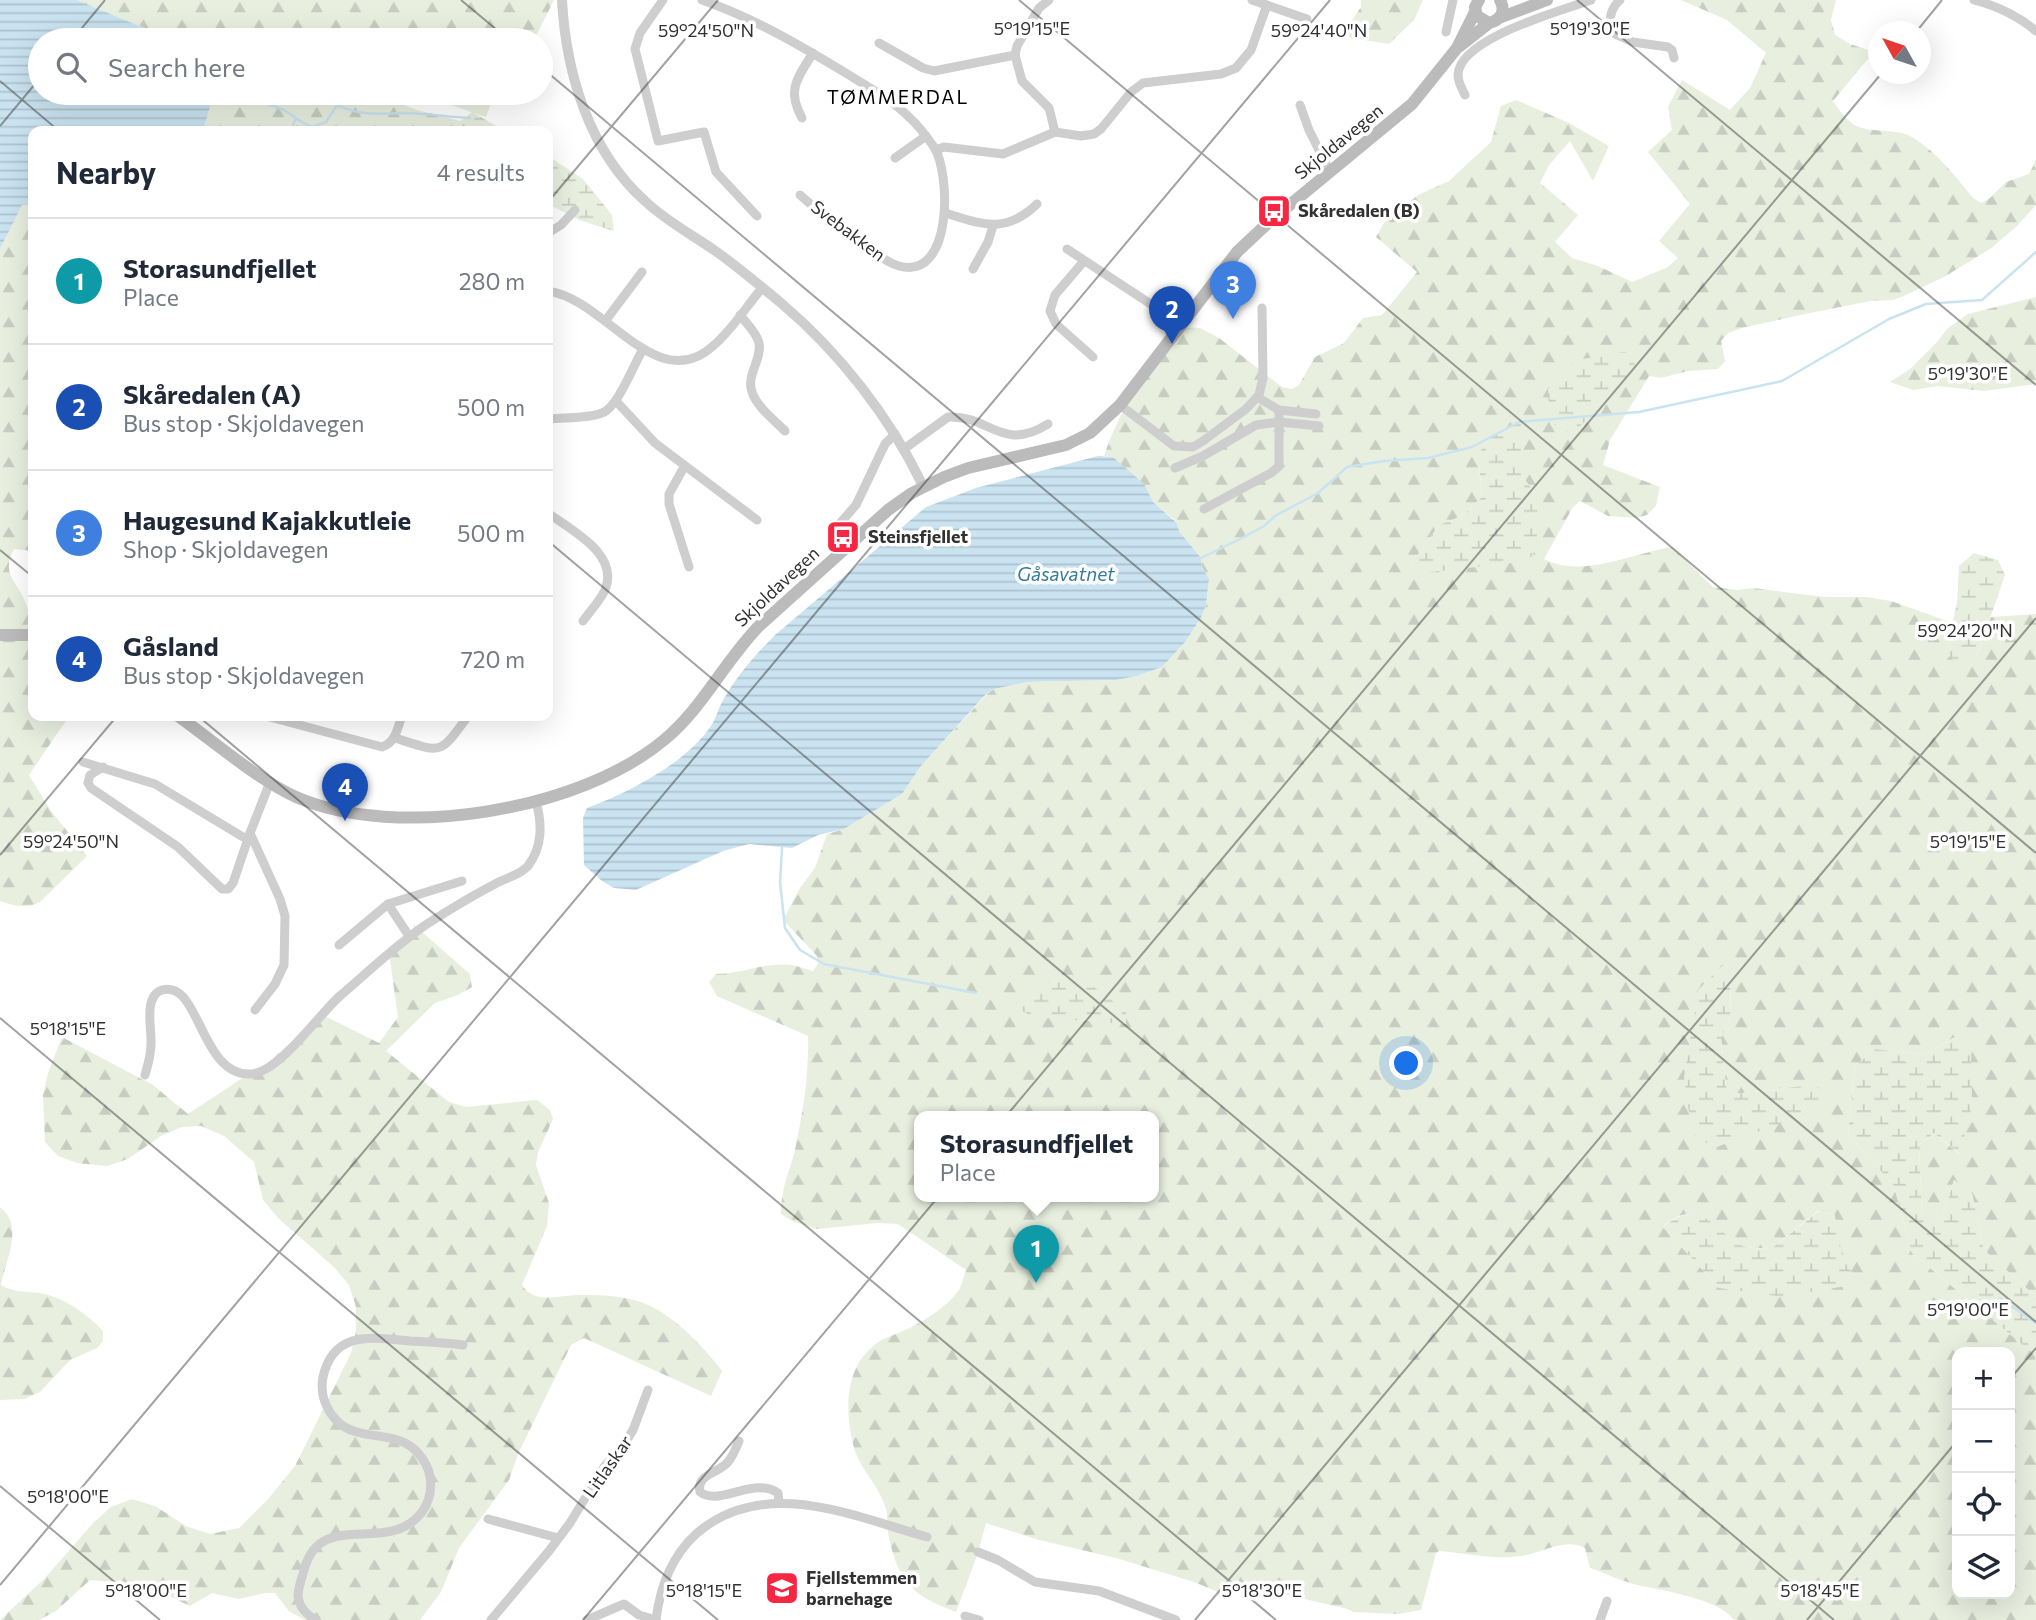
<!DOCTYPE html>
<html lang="en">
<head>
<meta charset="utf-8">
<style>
  body { margin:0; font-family:Commissioner,sans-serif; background:#f6f6f7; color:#1f2937 }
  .controls { position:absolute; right:21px; bottom:21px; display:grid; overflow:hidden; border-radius:14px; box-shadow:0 7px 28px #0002 }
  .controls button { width:63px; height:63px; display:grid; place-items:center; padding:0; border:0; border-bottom:2px solid #e0e1e3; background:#fff; color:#1f2937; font:35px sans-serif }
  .compass { position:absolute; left:1868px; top:21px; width:63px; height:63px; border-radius:50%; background:#fff; box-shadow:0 7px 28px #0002; rotate:310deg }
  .you { position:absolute; left:1407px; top:1064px; width:24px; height:24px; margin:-18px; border:5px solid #fff; border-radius:50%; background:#1a73e8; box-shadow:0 0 0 10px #1a73e833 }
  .badge { display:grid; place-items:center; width:46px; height:46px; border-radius:50%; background:#b45309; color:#fff; font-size:23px; font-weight:700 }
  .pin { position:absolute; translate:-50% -58px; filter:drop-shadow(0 2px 4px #0008) }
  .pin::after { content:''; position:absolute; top:37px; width:24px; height:21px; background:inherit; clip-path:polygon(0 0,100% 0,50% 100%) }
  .popup { position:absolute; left:914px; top:1111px; width:245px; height:91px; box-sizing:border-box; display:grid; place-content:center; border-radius:14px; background:#fff; filter:drop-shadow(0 2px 5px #0005); font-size:23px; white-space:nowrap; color:#747a83 }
  .popup b { font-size:26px; color:#1f2937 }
  .popup::after { content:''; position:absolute; left:50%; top:100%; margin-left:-14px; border:14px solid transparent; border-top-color:#fff }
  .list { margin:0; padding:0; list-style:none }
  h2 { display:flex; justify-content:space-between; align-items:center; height:91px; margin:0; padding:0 28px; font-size:30px }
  h2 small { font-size:23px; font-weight:400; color:#747a83 }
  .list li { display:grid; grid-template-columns:46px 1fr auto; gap:21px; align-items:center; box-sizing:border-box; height:126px; padding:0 28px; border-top:2px solid #e0e1e3 }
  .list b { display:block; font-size:26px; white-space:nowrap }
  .list p { margin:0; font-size:23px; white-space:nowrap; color:#747a83 }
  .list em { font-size:23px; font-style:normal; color:#747a83 }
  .icon { flex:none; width:38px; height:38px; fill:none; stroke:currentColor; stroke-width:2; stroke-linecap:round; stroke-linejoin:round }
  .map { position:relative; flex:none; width:2036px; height:1620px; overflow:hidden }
  .search { position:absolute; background:#fff; box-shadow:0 7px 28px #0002; left:28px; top:28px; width:525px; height:77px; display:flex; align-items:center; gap:18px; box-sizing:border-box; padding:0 24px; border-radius:38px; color:#747a83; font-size:26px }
  .panel { position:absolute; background:#fff; box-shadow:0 7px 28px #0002; left:28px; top:126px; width:525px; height:595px; border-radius:14px }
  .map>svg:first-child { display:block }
  .forest { fill:url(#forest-firs); fill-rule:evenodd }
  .wetland { fill:url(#wetland-marsh) }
  .garden { fill:#e8efdf }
  .water { fill:url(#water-rules) }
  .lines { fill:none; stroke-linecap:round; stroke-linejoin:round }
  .stream { stroke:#cae3f0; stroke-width:2.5 }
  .minor { stroke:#cecece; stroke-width:9 }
  .tertiary { stroke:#cecece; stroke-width:10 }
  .secondary { stroke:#bbb; stroke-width:12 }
  .ticks { fill:none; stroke:#313131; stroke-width:2; stroke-opacity:0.45 }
  .labels { text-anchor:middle; stroke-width:7; stroke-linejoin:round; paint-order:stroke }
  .street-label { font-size:18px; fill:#313131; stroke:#fff }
  .poi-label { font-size:18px; font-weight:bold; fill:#313131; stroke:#fff; text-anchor:start }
  .neighbourhood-label { font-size:19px; letter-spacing:2px; fill:#000; stroke:#fff }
  .water-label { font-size:19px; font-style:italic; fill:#377b9c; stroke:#fff }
  .ticks-label { font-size:18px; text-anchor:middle; fill:#313131; stroke:#fff; stroke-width:7; stroke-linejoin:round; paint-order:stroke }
</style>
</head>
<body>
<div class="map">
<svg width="2036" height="1620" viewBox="0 0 2036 1620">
  <defs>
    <pattern id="forest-firs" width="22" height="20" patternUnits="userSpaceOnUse" patternTransform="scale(1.75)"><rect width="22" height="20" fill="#e8efdf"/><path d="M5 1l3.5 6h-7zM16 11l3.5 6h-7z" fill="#c7cdc0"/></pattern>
    <pattern id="wetland-marsh" width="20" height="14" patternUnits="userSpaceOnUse" patternTransform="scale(1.75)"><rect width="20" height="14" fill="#e8efdf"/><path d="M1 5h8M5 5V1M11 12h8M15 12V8" fill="none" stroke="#c7cdc0"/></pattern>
    <pattern id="water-rules" width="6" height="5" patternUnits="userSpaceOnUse" patternTransform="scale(1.75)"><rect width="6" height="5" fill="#cae3f0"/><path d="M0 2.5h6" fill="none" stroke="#aec3ce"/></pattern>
  </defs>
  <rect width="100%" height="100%" fill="#fff"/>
  <g class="forest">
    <path d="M77,0H554L534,40H173Z"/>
    <path d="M1361,0H1423L1414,20L1389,44L1351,38L1344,32L1361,7Z"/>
    <path d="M1681,0H1836L1831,20L1835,35L1850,44L1878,53L1867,60L1833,101C1838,109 1849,124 1859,127C1876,133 1896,128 1912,137C1937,152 1955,176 1973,198L1981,203L1990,198L2006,182L2029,174L2036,160V205L2017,226L1990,249L1944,277L1904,296L1893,300L1870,301L1805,314L1742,328L1728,333L1721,341L1725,361L1718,369L1688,371L1661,378L1649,376L1610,440L1603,465L1660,487L1656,506L1647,515L1636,518L1608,516L1580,501L1573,507L1544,559C1582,579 1633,553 1672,547L1713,587L1737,590L1753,588L1825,597H1866L1891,601L1953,623L1945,653L1977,656L1991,617L2036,614V1297L1984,1250L1972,1194L1954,1180L1942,1218L1922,1217L1919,1145L1934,1133L1959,1154L1955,1037L1924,1055L1875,1049L1855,1066L1848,1134L1894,1186L1912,1253L2029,1350L2036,1352V1620H1740L1733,1619C1719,1599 1661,1590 1637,1585C1621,1581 1605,1573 1590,1568L1585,1548C1566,1537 1542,1553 1521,1556C1490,1560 1469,1553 1439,1551L1436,1553L1421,1610L1398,1614L1353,1612L1348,1609L1248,1586L1227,1584L1219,1595L1216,1591L1194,1582L1116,1558L1039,1540L986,1523L978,1553L956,1612C911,1595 897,1581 888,1532C887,1524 888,1514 885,1506C878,1484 858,1467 853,1444C844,1405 845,1362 883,1339C890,1336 897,1334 903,1331C923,1322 946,1308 959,1290C962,1284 964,1276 966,1270L898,1224L878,1223L817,1229L794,1222L781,1214C781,1188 789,1174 795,1150C803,1112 809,1075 808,1036L717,996L709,982L716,974C741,974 765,962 791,965C798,966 806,969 813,971L818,964L817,956L783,920L800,888L815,868L827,834L844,829L902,794L921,766L987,694L994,689L1028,682L1117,680L1137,676L1162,667L1185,642L1201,618L1206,605L1209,579L1202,567L1201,558L1179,531L1177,522L1153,502L1113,457L1104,456C1120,408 1148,367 1178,327L1200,328L1219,338L1282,387L1292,389L1299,385L1315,357L1344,343L1363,318L1382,315L1417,272L1376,237L1384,223L1418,195L1449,181L1491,142L1501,106L1516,100L1569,123L1609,146L1593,181L1570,141L1549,165L1540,183L1578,215L1555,242L1572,258L1598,266L1632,282L1668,267L1678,258L1659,241L1690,204L1648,152L1672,130L1668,107L1682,80L1730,110L1750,88L1766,53L1727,20ZM1479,466L1521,475L1535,493L1410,566L1439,525L1462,516L1482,497ZM1731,974L1730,1016L1721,1038L1726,1087L1734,1094L1811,1085L1692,1133ZM919,1117H1153V1197H919ZM1819,1210L1843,1260L1719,1288L1663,1227C1698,1194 1714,1232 1743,1246C1751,1249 1763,1248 1771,1249ZM1957,1352H2010V1594H1957Z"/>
    <path d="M214,93H396V102L417,110L461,121L454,126L453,131H203Z"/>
    <path d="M33,204V551L14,549C0,575 18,581 27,606C39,640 33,680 33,716H69L29,775L51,811L87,856L40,902C26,909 15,906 0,901V249L22,205Z"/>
    <path d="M2036,297V384L1984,391L1938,386L1913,390L1890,382L1910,369L1937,342L1948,328L1968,314Z"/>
    <path d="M413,924L470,974L472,987L458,995L435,1003L386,1051L449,1102L466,1107L537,1100L550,1110L553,1119L538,1152L536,1165L549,1203L547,1226L522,1285C536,1306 560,1294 581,1295C603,1295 631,1296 650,1306C676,1318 705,1348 722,1371L711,1396L584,1338L571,1345L518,1454L509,1480L459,1548L441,1592L420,1620H305L289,1611L275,1593H265L239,1599L212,1593L190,1606L146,1585L90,1580L56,1611L39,1620H0L45,1578L94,1522L111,1507L132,1499L155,1506L186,1526L210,1534L239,1528L269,1498L295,1466L351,1353L356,1331V1307L349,1285L334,1267L279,1219L263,1200L254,1162L224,1136L201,1126L182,1127L161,1136L128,1159L107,1166L77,1163L58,1156L45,1142L43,1095L48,1073L62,1037L153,1085L188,1114L247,1075L258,1071L323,1015L379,1043L398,1017L389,953L415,931Z"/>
    <path d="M0,1207C25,1226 5,1261 1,1285C14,1293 25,1291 40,1293C65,1298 86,1313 103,1331V1341L97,1348L70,1360L40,1392L24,1399L0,1400Z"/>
  </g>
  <g class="wetland">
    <path d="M472,112L505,131H453L454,126Z"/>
    <path d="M548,156L583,179L612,215L614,231L579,220L548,204Z"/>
    <path d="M1630,351L1637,371L1572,434L1550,422L1548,389L1577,360Z"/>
    <path d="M1523,422L1521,475L1535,493L1539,525L1533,556L1511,563L1424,573L1410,566L1439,525L1462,516L1482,497C1478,448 1473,439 1523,422Z"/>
    <path d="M1974,553L1998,560L2005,575L1977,656L1960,666L1945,653L1957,603L1959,566Z"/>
    <path d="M1723,965L1731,974L1730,1016L1721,1038L1726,1087L1734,1094L1811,1085L1825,1091L1822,1108L1714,1148L1692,1133L1684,1077L1698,990Z"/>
    <path d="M1087,982L1126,1011V1024L1034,1017L1016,1008L1041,983Z"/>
    <path d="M1955,1037L1971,1041L1972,1105L1960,1154L1934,1133L1919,1145L1922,1216L1942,1218L1954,1180L1972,1193L1984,1250L2036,1297V1352L2029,1350L1912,1253L1894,1186L1848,1134L1855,1066L1875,1049L1924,1055Z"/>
    <path d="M1820,1210L1834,1211L1843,1260L1852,1272L1846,1286L1781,1297L1719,1288L1663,1227C1703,1195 1711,1230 1743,1246C1751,1249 1763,1248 1771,1249Z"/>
  </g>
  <path class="garden" d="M432,93H495L486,117L430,98Z"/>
  <g class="water">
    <path d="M0,0H77L173,40H40V93H214L203,131H33V204L22,205L0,249Z"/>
    <path d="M1098,456L1113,457L1144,484L1153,502L1177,523L1179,531L1201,558L1202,567L1209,579L1206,605L1201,618L1185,642L1162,667L1137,676L1116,680L1028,682L994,689L986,694L921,766L902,794L844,829L818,835L792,848L749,844L723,851L636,890L614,888L602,881L584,865L583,818L587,808C628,793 686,763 711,726C715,720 717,713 720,706C734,679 754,656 775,635L926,507L976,488Z"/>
  </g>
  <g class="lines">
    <g class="stream">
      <path d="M239,93C254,101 273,104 287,112C296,118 302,123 312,127L326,122L337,105C359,116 380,114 403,113C425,113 448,117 470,118"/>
      <path d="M212,101L216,93"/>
      <path d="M291,131L295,120"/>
      <path d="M1201,558L1242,538L1264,526L1275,516L1318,493L1347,467L1384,461L1428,458L1472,447L1519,422L1639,412L1782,381L1889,319L1926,304L1982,300L2036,252"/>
      <path d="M782,848L780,882L785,928L800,950L824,964L976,993"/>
      <path d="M2000,1298L2036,1323"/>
    </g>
    <g class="minor">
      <path d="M663,0L640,33L635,49L658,141L704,132L716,172L757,216"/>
      <path d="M702,0C754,18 803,47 849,75C870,88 893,101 910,118C919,126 927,137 934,147C951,174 953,281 899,266C887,263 877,254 867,247C843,231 821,214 800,195"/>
      <path d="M1049,0L1039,8L1017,46L1015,55L1022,81L1049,108L1055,132"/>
      <path d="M1252,0L1307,19"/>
      <path d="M1620,0C1610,9 1607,22 1615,34L1633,42L1668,47L1672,50L1674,58"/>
      <path d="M1974,0C1997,6 2018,16 2036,31"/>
      <path d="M1446,32L1453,0"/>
      <path d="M879,43L923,68L934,71L1015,55"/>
      <path d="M1465,95C1462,89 1458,82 1458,75C1459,38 1561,11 1591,0"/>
      <path d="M1300,105L1309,130L1330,172"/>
      <path d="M802,118C786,90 798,77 813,53"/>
      <path d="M936,150L944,147L1003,154L1055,132L1081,136L1094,134L1101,129L1131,92L1143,83L1221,74L1236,68L1251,50L1267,5"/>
      <path d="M895,158L926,136"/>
      <path d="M945,213C981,224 1005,235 1037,204"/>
      <path d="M548,233L561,225L575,210"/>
      <path d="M1067,249L1181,324"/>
      <path d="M1084,261L1055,295L1050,311L1056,324L1093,357"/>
      <path d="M973,269L988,242L993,226"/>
      <path d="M548,291C606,299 656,397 713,346C732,330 746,307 762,288"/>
      <path d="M740,315C746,323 757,333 759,343C762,360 746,375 752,392C757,407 774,420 785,431"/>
      <path d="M606,320L642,272"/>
      <path d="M1257,397L1279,410L1316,414"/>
      <path d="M616,401L655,443L757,520"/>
      <path d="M1120,405L1174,446L1193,447L1203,441L1246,409L1259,395L1263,378L1262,308"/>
      <path d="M548,419C565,417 586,419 602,413C618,407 633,366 643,349"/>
      <path d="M904,449L948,417C990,415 1002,453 1048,424"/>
      <path d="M684,467L669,494V504L689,567"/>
      <path d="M1175,468L1203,456L1256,425L1279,422L1319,426"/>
      <path d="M1204,509L1271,473L1279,466V410"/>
      <path d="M548,513C571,530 620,554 605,590C600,601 590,611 583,621"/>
      <path d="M835,529L856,505L885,444L895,434"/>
      <path d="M266,716L382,747C396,742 397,729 402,716"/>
      <path d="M395,738C442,753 439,756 468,716"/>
      <path d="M83,762L155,784L248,840"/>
      <path d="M103,767L90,775L88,783L91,788L178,847L222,889H228L233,883L250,833"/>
      <path d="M388,904L409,936"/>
      <path d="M339,945L388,904L462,881"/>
      <path d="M255,1010L275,984L284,965L285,916L280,899L250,833L270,782"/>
      <path d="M145,1075C148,1065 151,1054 151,1044C152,1030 143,996 162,990C200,979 200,1077 251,1074C280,1072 318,1015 341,995C369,971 396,945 427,924C449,910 472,896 495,884C506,878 520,875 528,866C543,846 542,824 536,801"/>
      <path d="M739,1441C736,1448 733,1456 728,1462C719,1473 696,1474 700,1492C720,1507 753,1476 778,1493L779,1502"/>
      <path d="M488,1519L558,1538"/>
      <path d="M978,1552L998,1560L1035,1582L1099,1591L1176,1620"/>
      <path d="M965,1616L979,1620"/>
      <path d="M316,1620C307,1615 299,1608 298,1596C298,1588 302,1578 304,1570C321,1507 388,1557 422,1512C429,1502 432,1489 430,1477C429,1468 424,1460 418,1453C396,1428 359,1443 337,1421C325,1409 320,1393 323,1377C334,1329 373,1338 410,1341C427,1342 445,1342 463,1345"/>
      <path d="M491,1620L549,1551L570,1523L604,1467L628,1438L633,1430L648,1390"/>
      <path d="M587,1620L624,1604L639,1615L656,1620"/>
      <path d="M656,1620C660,1587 672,1556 696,1534C763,1475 853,1516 927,1537"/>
      <path d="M1600,1620L1607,1601"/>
    </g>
    <path class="tertiary" d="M562,0C566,73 589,151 645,201C666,221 691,234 714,250C737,266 759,285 781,303C839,352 890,417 923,486"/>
    <g class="secondary">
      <path d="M1479,0L1475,7L1477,16L1489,23C1501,20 1506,11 1500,0"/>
      <path d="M1499,18L1547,0"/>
      <path d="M1460,46L1489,23"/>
      <path d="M0,635H33"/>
      <path d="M178,716C212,740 258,780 296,797C397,841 579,811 664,740C702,709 724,662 759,626L888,510L912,493L944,477L968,468L1066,445L1090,433L1120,405L1237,252L1269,222L1412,104L1457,48L1475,12"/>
    </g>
  </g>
  <path class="ticks" d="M461,0L509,40M1019,0L2036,853M1577,0L2036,385M1916,32L1942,0M72,40L105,0M541,67L2036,1322M0,81L59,131M0,126L40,78M548,202L718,0M548,541L1834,1620M0,550L33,577M198,716L1276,1620M0,855L117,716M0,1018L718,1620M2010,1379L2036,1348M0,1486L160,1620M0,1585L1330,0M583,1620L1881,74M1195,1620L2036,618M1807,1620L1957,1441"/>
  <defs>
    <g id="bus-square" transform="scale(1.75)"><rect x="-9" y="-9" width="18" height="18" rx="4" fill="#f52743" stroke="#fff"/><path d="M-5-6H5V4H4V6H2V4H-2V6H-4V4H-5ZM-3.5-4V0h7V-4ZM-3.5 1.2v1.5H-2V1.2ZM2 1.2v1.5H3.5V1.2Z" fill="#fff"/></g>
    <g id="school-square" transform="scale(1.75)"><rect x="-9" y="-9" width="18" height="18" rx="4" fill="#f52743" stroke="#fff"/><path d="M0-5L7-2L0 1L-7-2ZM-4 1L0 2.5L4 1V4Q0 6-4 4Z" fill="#fff"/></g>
  </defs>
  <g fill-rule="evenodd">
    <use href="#bus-square" x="1274" y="211"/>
    <use href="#bus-square" x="843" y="537"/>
    <use href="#school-square" x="782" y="1588"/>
  </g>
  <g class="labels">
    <g class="street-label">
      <text transform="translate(1339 142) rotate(-39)" y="6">Skjoldavegen</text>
      <text transform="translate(848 231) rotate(37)" y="6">Svebakken</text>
      <text transform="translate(777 587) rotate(-43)" y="6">Skjoldavegen</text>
      <text transform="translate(608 1467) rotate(-55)" y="6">Litlaskar</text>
    </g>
    <g class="poi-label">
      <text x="1298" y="217">Skåredalen (B)</text>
      <text x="868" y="543">Steinsfjellet</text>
      <text x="806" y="1584">Fjellstemmen<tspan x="806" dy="21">barnehage</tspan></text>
    </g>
    <g class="neighbourhood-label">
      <text x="898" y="104">TØMMERDAL</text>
    </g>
    <g class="water-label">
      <text x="1066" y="581">Gåsavatnet</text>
    </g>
  </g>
  <g class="ticks-label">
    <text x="1032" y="35">5°19'15"E</text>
    <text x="1590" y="35">5°19'30"E</text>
    <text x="706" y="37">59°24'50"N</text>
    <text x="1319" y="37">59°24'40"N</text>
    <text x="1968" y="380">5°19'30"E</text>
    <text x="1965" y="637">59°24'20"N</text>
    <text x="71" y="848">59°24'50"N</text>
    <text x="1968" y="848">5°19'15"E</text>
    <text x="68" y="1035">5°18'15"E</text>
    <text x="1968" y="1316">5°19'00"E</text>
    <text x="68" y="1503">5°18'00"E</text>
    <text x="146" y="1597">5°18'00"E</text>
    <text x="704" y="1597">5°18'15"E</text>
    <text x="1262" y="1597">5°18'30"E</text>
    <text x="1820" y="1597">5°18'45"E</text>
  </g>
</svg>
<div class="controls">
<button>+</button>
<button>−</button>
<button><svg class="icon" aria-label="locate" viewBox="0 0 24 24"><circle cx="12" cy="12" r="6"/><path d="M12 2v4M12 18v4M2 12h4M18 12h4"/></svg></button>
<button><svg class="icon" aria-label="layers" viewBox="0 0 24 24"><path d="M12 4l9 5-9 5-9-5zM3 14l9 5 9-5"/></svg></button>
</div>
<svg class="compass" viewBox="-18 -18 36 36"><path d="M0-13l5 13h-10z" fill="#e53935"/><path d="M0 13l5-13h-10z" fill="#747a83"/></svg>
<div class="you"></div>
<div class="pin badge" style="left:1036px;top:1283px;background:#0f9aa8">1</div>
<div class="popup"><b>Storasundfjellet</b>Place</div>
<div class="pin badge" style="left:1172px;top:344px;background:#1a4fb4">2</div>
<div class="pin badge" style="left:1233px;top:319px;background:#3f7fe0">3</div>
<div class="pin badge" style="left:345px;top:821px;background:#1a4fb4">4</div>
<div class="search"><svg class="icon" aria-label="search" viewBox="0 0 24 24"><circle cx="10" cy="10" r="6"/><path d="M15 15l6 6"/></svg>Search here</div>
<section class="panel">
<h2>Nearby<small>4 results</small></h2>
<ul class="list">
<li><span class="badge" style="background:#0f9aa8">1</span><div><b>Storasundfjellet</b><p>Place</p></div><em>280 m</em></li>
<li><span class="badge" style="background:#1a4fb4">2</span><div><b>Skåredalen (A)</b><p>Bus stop · Skjoldavegen</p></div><em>500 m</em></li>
<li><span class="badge" style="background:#3f7fe0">3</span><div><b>Haugesund Kajakkutleie</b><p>Shop · Skjoldavegen</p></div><em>500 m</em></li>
<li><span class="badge" style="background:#1a4fb4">4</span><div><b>Gåsland</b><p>Bus stop · Skjoldavegen</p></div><em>720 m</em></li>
</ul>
</section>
</div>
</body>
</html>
